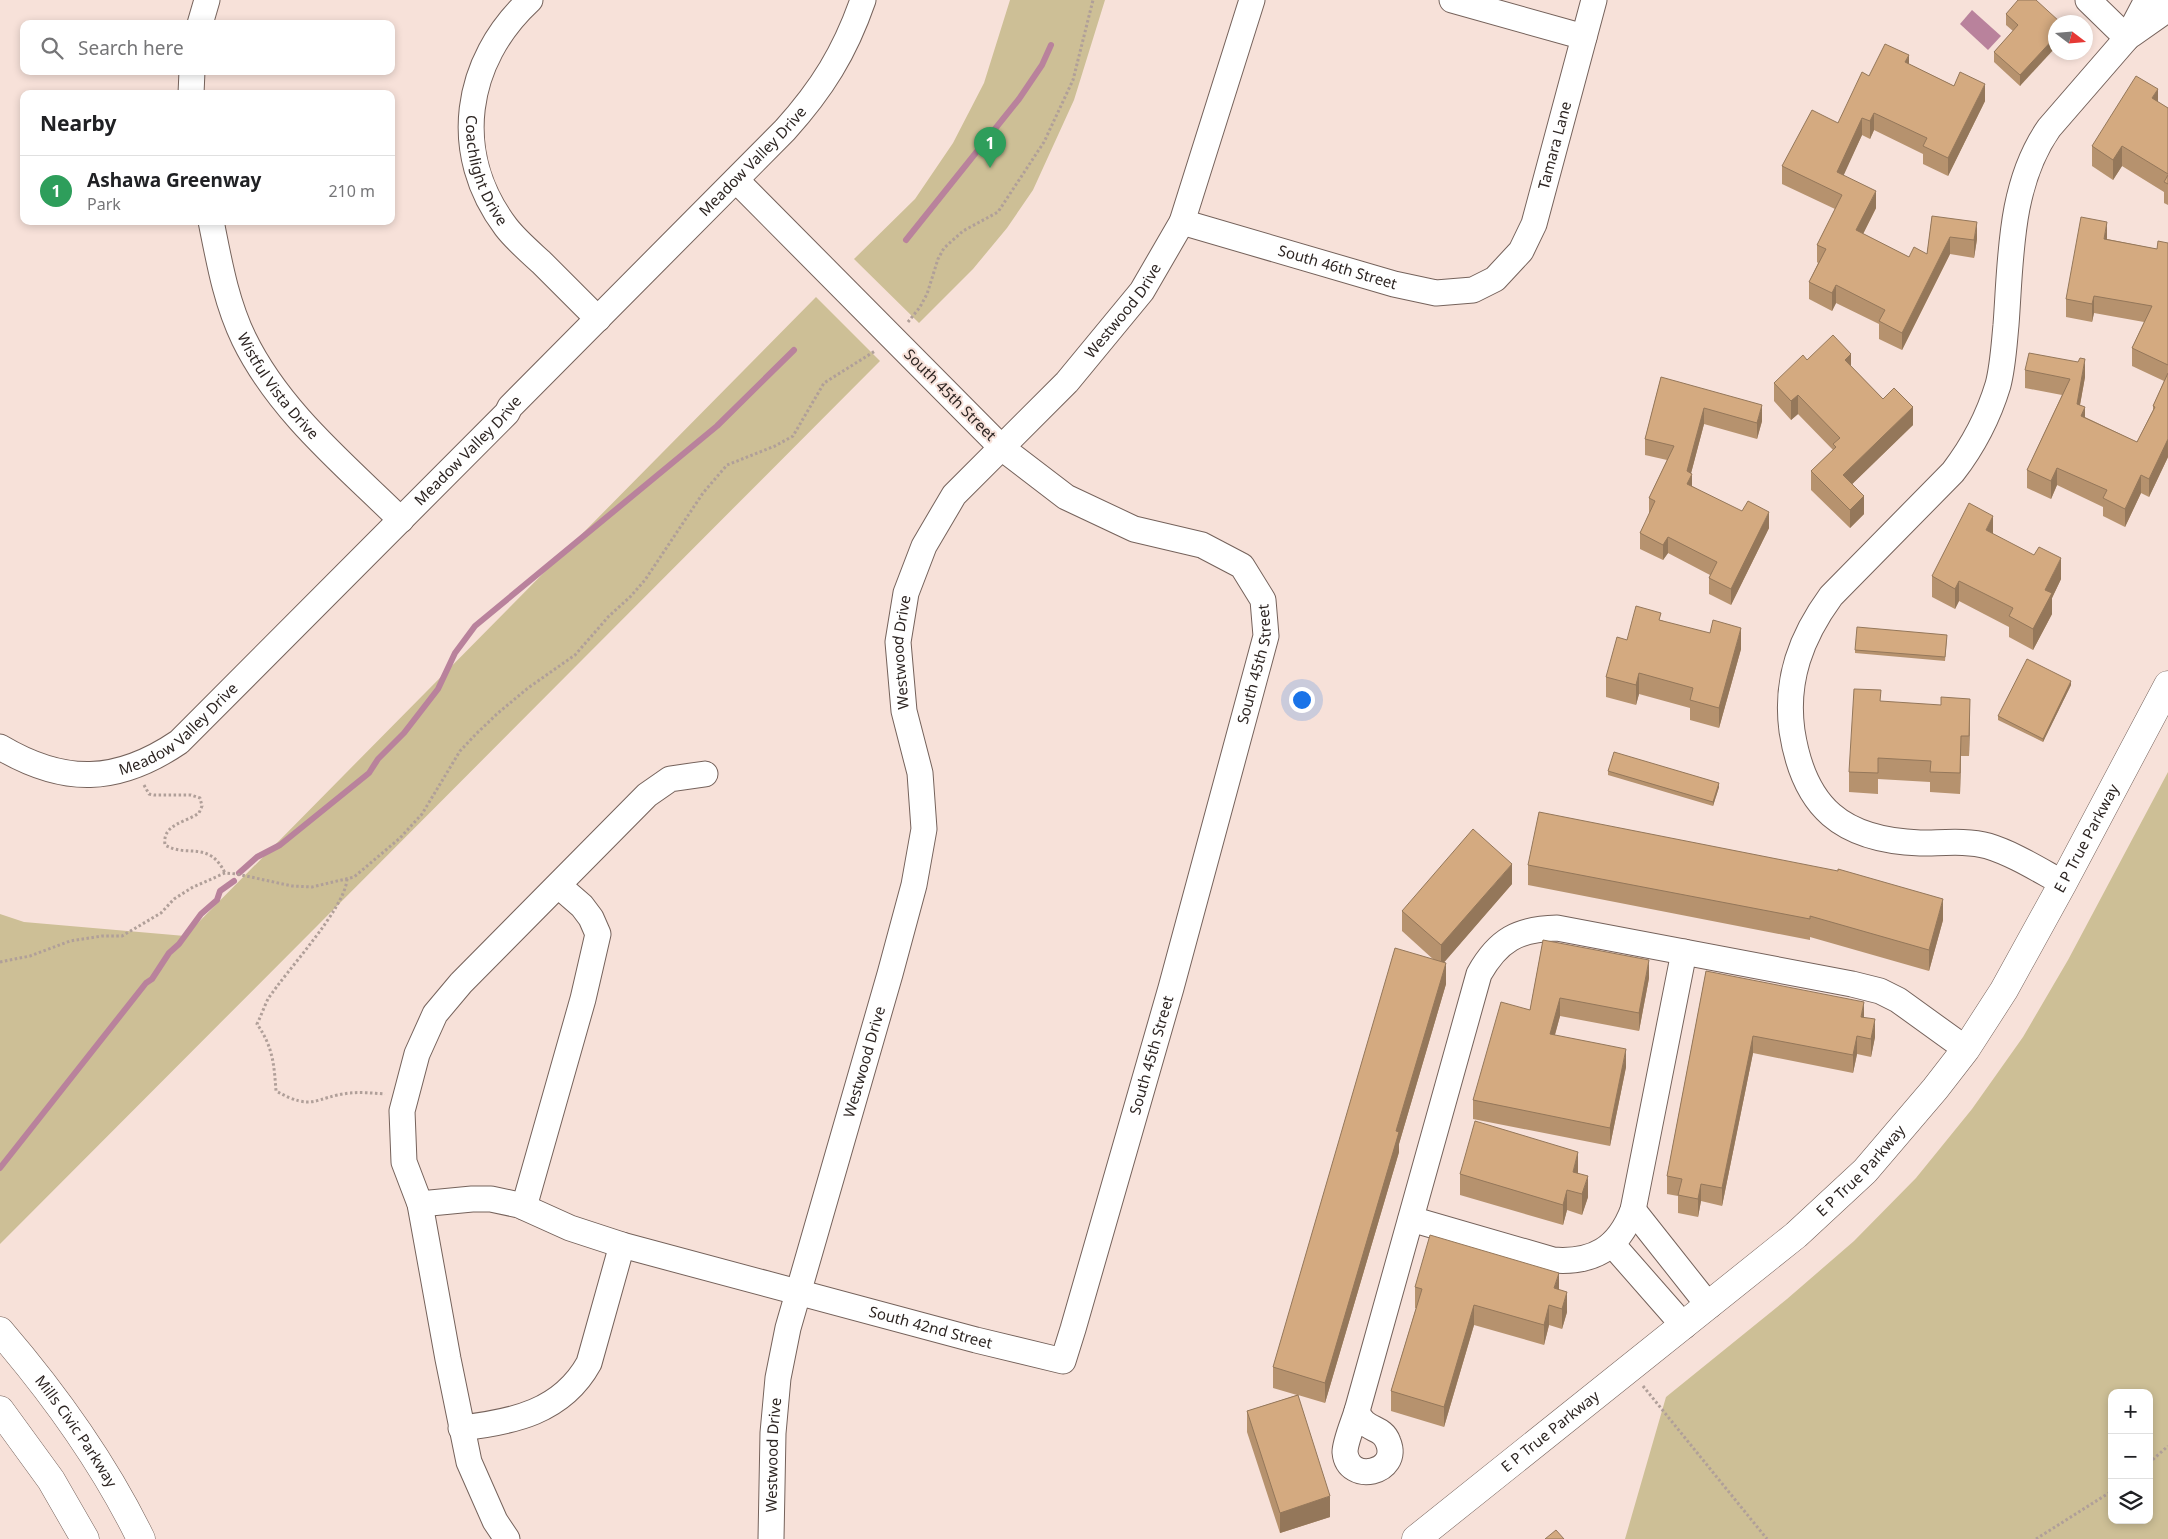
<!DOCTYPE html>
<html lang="en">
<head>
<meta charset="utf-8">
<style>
  body { margin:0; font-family:"Noto Sans",sans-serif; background:#f2f2f2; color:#202124 }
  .controls { position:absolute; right:15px; bottom:15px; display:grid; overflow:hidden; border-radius:10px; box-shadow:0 2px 8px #0003 }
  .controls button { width:45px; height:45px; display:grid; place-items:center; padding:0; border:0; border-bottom:1px solid #e0e0e0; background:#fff; color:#202124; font:25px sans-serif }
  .compass { position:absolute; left:2048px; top:15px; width:45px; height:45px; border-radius:50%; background:#fff; box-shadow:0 2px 8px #0003; rotate:106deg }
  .you { position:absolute; left:1301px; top:699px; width:18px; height:18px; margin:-12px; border:4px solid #fff; border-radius:50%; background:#1a73e8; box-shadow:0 0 0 8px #1a73e833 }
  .badge { display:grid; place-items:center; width:32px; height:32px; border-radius:50%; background:#37745f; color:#fff; font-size:16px; font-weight:700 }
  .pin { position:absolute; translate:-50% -41px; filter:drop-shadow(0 1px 2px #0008) }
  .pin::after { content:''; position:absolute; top:26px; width:18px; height:15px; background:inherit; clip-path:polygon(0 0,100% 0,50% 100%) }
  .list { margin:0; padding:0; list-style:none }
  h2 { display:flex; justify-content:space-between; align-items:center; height:65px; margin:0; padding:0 20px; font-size:21px }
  h2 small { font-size:16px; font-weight:400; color:#757577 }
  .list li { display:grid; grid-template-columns:32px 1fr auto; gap:15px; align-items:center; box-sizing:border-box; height:70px; padding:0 20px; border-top:1px solid #e0e0e0 }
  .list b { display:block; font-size:19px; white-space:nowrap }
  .list p { margin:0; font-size:16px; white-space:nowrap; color:#757577 }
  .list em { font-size:16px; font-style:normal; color:#757577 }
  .icon { flex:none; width:28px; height:28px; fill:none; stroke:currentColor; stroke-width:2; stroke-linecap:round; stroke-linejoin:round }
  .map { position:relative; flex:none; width:2168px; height:1539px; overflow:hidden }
  .search { position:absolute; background:#fff; box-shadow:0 2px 8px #0003; left:20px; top:20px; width:375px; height:55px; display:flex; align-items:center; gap:12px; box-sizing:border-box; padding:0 18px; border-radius:10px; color:#757577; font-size:19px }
  .panel { position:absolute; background:#fff; box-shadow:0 2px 8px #0003; left:20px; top:90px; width:375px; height:135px; border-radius:10px }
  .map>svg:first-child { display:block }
  .green { fill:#cdbf96; fill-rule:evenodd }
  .water { fill:#b9829c }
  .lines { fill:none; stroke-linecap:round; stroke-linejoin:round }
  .stream { stroke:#b9829c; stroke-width:6 }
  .minor-casing { stroke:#75625b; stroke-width:27 }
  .major-casing { stroke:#75625b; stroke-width:29 }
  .path { stroke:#b09f99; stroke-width:3; stroke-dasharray:2.5 2.5; stroke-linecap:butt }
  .minor { stroke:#fff; stroke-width:25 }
  .major { stroke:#fff; stroke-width:28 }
  .wall { fill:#b6926e }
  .shaded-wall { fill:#94775a }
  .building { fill:#d4aa80; stroke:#94775a }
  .labels { text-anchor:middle; stroke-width:4; stroke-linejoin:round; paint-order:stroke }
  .street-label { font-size:15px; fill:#2d2522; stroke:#f7e1d9 }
</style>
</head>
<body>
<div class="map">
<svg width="2168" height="1539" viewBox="0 0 2168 1539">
  <rect width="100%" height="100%" fill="#f7e1d9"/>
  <g class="green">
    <path d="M1010,0H1105L1074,100L1033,190L1007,228L973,269L919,323L854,259L915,199L953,143L984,83Z"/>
    <path d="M816,297L880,361L0,1244V914L24,922L185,936Z"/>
    <path d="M2168,772V1539H1625L1666,1397L1787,1299L1854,1241L1916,1178L1972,1109L2023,1037L2068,960ZM2112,1393H2149V1520H2112Z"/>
  </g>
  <path class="water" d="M1972,10L2001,36L1988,50L1960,24Z"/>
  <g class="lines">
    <g class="stream">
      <path d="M906,240L1019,99L1042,65L1051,45"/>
      <path d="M239,873L257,857L280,845L369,773L378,759L404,733L438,689L455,653L475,626L717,426L794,350"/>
      <path d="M0,1168L146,983L152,979L169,953L179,944L201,914L217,900L220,891L234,881"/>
    </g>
    <g class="minor-casing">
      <g id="minor">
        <path id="s1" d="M530,0C464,61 450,153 506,227C516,240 529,251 541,262C560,281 579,300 598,319"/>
        <path d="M1452,0L1584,37"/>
        <path d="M2088,0L2127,38"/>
        <path d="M200,24L207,0"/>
        <path d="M2131,35L2168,9"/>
        <path d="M191,94L192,71"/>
        <path id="s2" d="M211,221C219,261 226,302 244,339C279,411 344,464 401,520"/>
        <path id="s3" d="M1182,222L1394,284L1436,293L1473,290L1495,279L1521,251L1534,224L1594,0"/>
        <path id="s4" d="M0,747C64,785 117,784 179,742L507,413L510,407L785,130C822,89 845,52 863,0"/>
        <path d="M2063,883C2039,870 2014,854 1988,846C1967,840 1942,843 1920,843C1842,840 1804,808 1792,731C1785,680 1801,637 1831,596L1953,472C1973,446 1988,418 1998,385C2003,366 2004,345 2006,325C2011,259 2009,185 2049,128L2127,38L2147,0"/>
        <path id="s5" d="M420,1204L472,1199H491L519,1205L570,1228L622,1245L976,1340L1063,1361L1073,1329L1171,988L1266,636L1263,600L1242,566L1202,545L1134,529L1066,497L1002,448L736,180"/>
        <path d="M524,1207L583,999L598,934L591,918L582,906L559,886"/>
        <path d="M1633,1210L1709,1306"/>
        <path d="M1411,1219L1553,1260C1593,1263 1618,1249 1633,1210L1684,952"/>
        <path d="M1612,1244L1684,1326"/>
        <path d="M1357,1411L1479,974C1498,940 1518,929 1557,928L1852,984L1880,991L1898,1000L1966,1049"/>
        <path d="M1357,1411C1364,1432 1382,1425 1388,1442C1401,1473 1348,1485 1345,1452C1345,1442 1354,1421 1357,1411Z"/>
        <path d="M461,1428C513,1422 562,1412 589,1363L622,1245"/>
        <path d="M507,1539L495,1521L469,1462L448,1359L420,1204L404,1162L402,1111L417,1054L435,1014L461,983L647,795L670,779L705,774"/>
        <path id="s6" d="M771,1539L773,1433L778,1378L788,1328L890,974L914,885L924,829L920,773L904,711L898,642L906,593L924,546L954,495L1067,382L1142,291L1182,222L1252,0"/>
      </g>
    </g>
    <g class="major-casing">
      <g id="major">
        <path id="s7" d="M0,1331C55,1395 104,1463 141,1539"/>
        <path d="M0,1410L51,1480L85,1539"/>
        <path id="s8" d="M1416,1539L1796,1235L1865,1171L1935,1089L1966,1049L2004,990L2063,883L2168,685"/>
      </g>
    </g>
    <g class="path">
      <path d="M908,322L920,307L927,294L938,259L944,248L963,231L998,212L1044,142L1073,80L1093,0"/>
      <path d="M144,785L149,794L154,795H191L200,798L202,806L199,813C185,823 162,824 165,845C187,858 209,840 225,873"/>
      <path d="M347,879C345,909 286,971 268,999C264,1007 261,1016 257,1024C273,1047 274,1064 276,1091C314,1112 314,1097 350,1093C361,1092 373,1093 385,1094"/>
      <path d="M0,962L30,956L70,941L102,936H122L161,913L174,899L193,887L225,873L237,874L292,886L312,887L354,877L400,838L422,814L460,751L476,734L498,713L528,688L575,655L609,616L630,597L645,580L703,493L727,465L775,446L793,436L824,383L875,351"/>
      <path d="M1643,1386L1767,1539"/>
      <path d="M2149,1463L2168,1446"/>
      <path d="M2036,1539L2112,1491"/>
    </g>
    <use href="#minor" class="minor"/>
    <use href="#major" class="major"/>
  </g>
  <g class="wall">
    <path d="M2006,14L2060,22L2020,86L1994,62V52L2013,31L2006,25Z"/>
    <path d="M1909,64L1985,101L1948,176L1923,164V154L1874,130L1870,139L1862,135L1843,175L1876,208L1863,234L1909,257L1927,254L1932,216L1977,239L1974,258L1950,254L1902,350L1879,339V324L1836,303L1832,311L1809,299V282L1818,263L1817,262V245L1835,209L1782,184V166L1838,123L1869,76Z"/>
    <path d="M2158,102L2168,108V205L2164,203V192L2122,166L2113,180L2092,166V146Z"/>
    <path d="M2107,239L2157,249L2168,243V457L2149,497L2141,493L2125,527L2103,516V507L2057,485L2051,499L2027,488V470L2062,395L2025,388V370L2085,377L2080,405L2085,417L2137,442L2153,410V406L2164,381L2132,366V348L2144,322L2094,313L2092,322L2066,317V299Z"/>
    <path d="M1807,360L1851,366L1883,399L1913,425L1852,484L1864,514L1850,528L1811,490V471L1833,450L1798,414L1791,420L1774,401V383Z"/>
    <path d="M1661,377L1762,421L1757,439L1704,424L1691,473L1692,486L1769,528L1731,605L1709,594V578L1710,575L1668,553L1663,560L1640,549V533L1649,514V498L1667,460L1645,455V439Z"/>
    <path d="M1993,534L2061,579L2052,598V614L2033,650L2009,637V627L1959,601L1955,609L1932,597V576Z"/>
    <path d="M1661,620L1741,649L1719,728L1690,720V708L1639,694L1636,705L1606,697V677L1627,640Z"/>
    <path d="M1947,638L1945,661L1855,653V650Z"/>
    <path d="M2071,685L2043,742L1998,720V716Z"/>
    <path d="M1881,701L1970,719L1969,756H1961L1960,794L1930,792V782L1878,779V794L1849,792V772Z"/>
    <path d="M1608,771L1719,787L1713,806L1608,775Z"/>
    <path d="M1528,865L1943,920L1929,971L1810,937V940L1528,885Z"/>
    <path d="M1512,884L1443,963L1446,984L1399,1144V1152L1325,1403L1298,1395L1330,1517L1280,1533L1247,1432V1411L1297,1395L1273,1388V1367L1434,960L1402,931V911Z"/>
    <path d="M1543,940L1649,978L1639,1031L1560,1016L1555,1035L1626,1067L1610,1146L1473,1119V1100L1530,1010Z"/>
    <path d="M1706,971L1864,1017L1875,1037L1871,1057L1857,1054L1853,1073L1753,1053L1722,1206L1701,1201L1698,1217L1678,1213V1196L1667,1194V1176Z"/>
    <path d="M1578,1172V1173L1588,1197L1582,1215L1567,1210L1563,1225L1460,1195V1174Z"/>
    <path d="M1415,1287L1559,1289L1567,1312L1562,1329L1549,1325L1544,1345L1474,1325L1444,1427L1391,1411V1391L1416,1308H1415Z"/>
  </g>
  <g class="shaded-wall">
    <path d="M2056,36V47L2020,86V75Z"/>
    <path d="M1909,55V73L1905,62Z"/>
    <path d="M1985,84V101L1948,176V158Z"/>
    <path d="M2158,89V110L2152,98Z"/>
    <path d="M1874,113V130L1870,139V121Z"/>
    <path d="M1862,118V135L1837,190V172Z"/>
    <path d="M2122,146V166L2113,180V160Z"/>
    <path d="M1876,191V208L1856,248V230Z"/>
    <path d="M1977,222V239L1974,258V240Z"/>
    <path d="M2107,222V240L2104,239Z"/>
    <path d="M1950,237V254L1902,350V333Z"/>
    <path d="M1836,285V303L1832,311V293Z"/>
    <path d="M2094,296V313L2092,322V304Z"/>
    <path d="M1851,354V372L1845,360Z"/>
    <path d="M2085,359V377L2077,421V404Z"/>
    <path d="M1798,395V414L1791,420V401Z"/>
    <path d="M1762,405V421L1757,439V423Z"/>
    <path d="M1913,407V425L1843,493V475Z"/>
    <path d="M2085,407V425L2081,416Z"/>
    <path d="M1704,408V424L1689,481L1692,474V490L1687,500V471Z"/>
    <path d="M2168,439V457L2149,497V479Z"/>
    <path d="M2057,468V485L2051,499V481Z"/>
    <path d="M2141,475V493L2125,527V509Z"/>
    <path d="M1864,496V514L1850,528V510Z"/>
    <path d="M1769,512V528L1731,605V589Z"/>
    <path d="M1993,516V536L1986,530Z"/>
    <path d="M1668,537V553L1663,560V545Z"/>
    <path d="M2061,558V579L2052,598V614L2033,650V629L2045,590Z"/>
    <path d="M1959,581V601L1955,609V589Z"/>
    <path d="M1741,628V649L1719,728V708Z"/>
    <path d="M1639,673V694L1636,705V685Z"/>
    <path d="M2071,681V685L2043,742V739Z"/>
    <path d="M1970,699V719L1969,756V736Z"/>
    <path d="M1961,736V756L1960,794V773Z"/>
    <path d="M1719,783V787L1713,806V802Z"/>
    <path d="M1512,864V884L1441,966V945Z"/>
    <path d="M1943,899V920L1929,971V950Z"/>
    <path d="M1649,960V978L1639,1031V1013Z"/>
    <path d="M1446,963V984L1399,1144V1152L1325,1403V1383L1396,1131Z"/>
    <path d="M1560,998V1016L1550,1052V1034Z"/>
    <path d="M1864,1002V1019L1861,1017Z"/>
    <path d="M1875,1019V1037L1871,1057V1039Z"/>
    <path d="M1753,1036V1053L1722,1206V1188Z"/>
    <path d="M1857,1036V1054L1853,1073V1055Z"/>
    <path d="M1626,1049V1067L1610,1146V1128Z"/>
    <path d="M1578,1152V1172L1573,1192V1172Z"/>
    <path d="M1588,1176V1197L1582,1215V1194Z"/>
    <path d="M1701,1184V1201L1698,1217V1199Z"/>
    <path d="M1567,1190V1210L1563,1225V1205Z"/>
    <path d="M1559,1273V1294L1554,1288Z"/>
    <path d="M1567,1292V1312L1562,1329V1309Z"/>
    <path d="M1474,1305V1325L1444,1427V1407Z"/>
    <path d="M1549,1305V1325L1544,1345V1325Z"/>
    <path d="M1330,1496V1517L1280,1533V1513Z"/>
  </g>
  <g class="building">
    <path d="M2018,0H2036L2060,22H2056V36L2020,75L1994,52L2018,25L2006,14Z"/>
    <path d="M1885,44L1909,55L1905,62L1954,86L1960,72L1985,84L1948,158L1923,146L1927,138L1874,113L1870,121L1862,118L1837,172L1876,191L1856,230L1909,257L1914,247L1927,254L1932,216L1977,222L1974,240L1950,237L1902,333L1879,321L1885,310L1836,285L1832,293L1809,282L1826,249L1817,245L1842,195L1782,166L1812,110L1838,123L1862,72L1869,76Z"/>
    <path d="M2136,76L2158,89L2152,98L2168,108V174L2122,146L2113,160L2092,146Z"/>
    <path d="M2168,175V184L2164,182Z"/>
    <path d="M2081,217L2107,222L2104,239L2157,249L2158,241L2168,243V365L2132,348L2152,306L2094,296L2092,304L2066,299Z"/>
    <path d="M1833,335L1851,354L1845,360L1883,399L1894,388L1913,407L1843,475L1864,496L1850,510L1811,471L1836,447L1833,444L1840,438L1798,395L1791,401L1774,383L1803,355L1807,360Z"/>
    <path d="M2029,353L2078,362L2080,358L2085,359L2077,404L2085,407L2081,416L2137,442L2155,407L2153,406L2168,373V439L2149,479L2141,475L2125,509L2103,498L2107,490L2057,468L2051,481L2027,470L2070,379L2025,370Z"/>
    <path d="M1661,377L1762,405L1757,423L1704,408L1687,471L1692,474L1687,484L1742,511L1748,501L1769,512L1731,589L1709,578L1717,562L1668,537L1663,545L1640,533L1655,501L1649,498L1674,446L1645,439Z"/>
    <path d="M1969,503L1993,516L1986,530L2034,555L2039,547L2061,558L2045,590L2052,593L2033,629L2009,616L2013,608L1959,581L1955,589L1932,576Z"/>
    <path d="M1636,606L1661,613L1659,620L1710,633L1713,620L1741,628L1719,708L1690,700L1693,688L1639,673L1636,685L1606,677L1617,637L1627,640Z"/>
    <path d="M1857,627L1947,635L1945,657L1855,650Z"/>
    <path d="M2027,659L2071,681L2043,739L1998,716Z"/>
    <path d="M1854,689L1881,690L1880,701L1941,705V697L1970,699L1969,736H1961L1960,773L1930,772L1931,761L1878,758V773L1849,772Z"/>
    <path d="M1614,752L1719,783L1713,802L1608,771Z"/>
    <path d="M1539,812L1838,871V869L1943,899L1929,950L1810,916V919L1528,865Z"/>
    <path d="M1473,829L1512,864L1441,945L1402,911Z"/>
    <path d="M1543,940L1649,960L1639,1013L1560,998L1550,1034L1626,1049L1610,1128L1473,1100L1501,1002L1530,1010Z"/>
    <path d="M1395,948L1446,963L1396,1131L1399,1132L1325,1383L1273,1367Z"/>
    <path d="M1706,971L1864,1002L1861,1017L1875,1019L1871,1039L1857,1036L1853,1055L1753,1036L1722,1188L1701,1184L1698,1199L1678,1195L1682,1179L1667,1176Z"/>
    <path d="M1475,1121L1578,1152L1573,1172L1588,1176L1582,1194L1567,1190L1563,1205L1460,1174Z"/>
    <path d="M1430,1235L1559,1273L1554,1288L1567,1292L1562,1309L1549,1305L1544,1325L1474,1305L1444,1407L1391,1391L1422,1289L1415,1287Z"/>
    <path d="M1298,1395L1330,1496L1280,1513L1247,1411Z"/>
    <path d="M1556,1530L1564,1539H1545Z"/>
  </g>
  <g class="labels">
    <g class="street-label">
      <text dy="5" stroke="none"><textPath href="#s3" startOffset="475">Tamara Lane</textPath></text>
      <text dy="5" stroke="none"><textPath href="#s4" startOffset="1008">Meadow Valley Drive</textPath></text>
      <text dy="5" stroke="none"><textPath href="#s1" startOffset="190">Coachlight Drive</textPath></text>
      <text dy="5" stroke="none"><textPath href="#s3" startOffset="162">South 46th Street</textPath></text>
      <text dy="5" stroke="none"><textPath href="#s6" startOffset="1329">Westwood Drive</textPath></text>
      <text dy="5" stroke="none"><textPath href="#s2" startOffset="181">Wistful Vista Drive</textPath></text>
      <text transform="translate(950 395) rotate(45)" y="5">South 45th Street</text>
      <text dy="5" stroke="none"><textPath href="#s4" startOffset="602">Meadow Valley Drive</textPath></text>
      <text dy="5" stroke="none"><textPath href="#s6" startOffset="909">Westwood Drive</textPath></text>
      <text dy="5" stroke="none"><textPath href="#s5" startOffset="1390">South 45th Street</textPath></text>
      <text dy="5" stroke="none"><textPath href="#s4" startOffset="198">Meadow Valley Drive</textPath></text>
      <text dy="5" stroke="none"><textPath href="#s8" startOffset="982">E P True Parkway</textPath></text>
      <text dy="5" stroke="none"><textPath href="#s5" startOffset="985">South 45th Street</textPath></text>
      <text dy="5" stroke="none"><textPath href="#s6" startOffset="489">Westwood Drive</textPath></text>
      <text dy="5" stroke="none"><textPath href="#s8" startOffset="578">E P True Parkway</textPath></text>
      <text dy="5" stroke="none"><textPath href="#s5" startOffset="530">South 42nd Street</textPath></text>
      <text dy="5" stroke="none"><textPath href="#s8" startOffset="172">E P True Parkway</textPath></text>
      <text dy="5" stroke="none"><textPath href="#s7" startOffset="126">Mills Civic Parkway</textPath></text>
      <text dy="5" stroke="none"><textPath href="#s6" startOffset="84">Westwood Drive</textPath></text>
    </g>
  </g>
</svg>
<div class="controls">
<button>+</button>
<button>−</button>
<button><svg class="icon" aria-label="layers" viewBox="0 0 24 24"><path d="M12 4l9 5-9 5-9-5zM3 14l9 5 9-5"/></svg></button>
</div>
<svg class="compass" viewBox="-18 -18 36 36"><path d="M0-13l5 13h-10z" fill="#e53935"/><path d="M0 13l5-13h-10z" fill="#757577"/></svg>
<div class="you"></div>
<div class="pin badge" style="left:990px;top:168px;background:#2e9e5b">1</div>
<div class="search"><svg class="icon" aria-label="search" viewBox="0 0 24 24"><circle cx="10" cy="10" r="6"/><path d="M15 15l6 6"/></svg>Search here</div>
<section class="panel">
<h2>Nearby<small></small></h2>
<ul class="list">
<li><span class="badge" style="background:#2e9e5b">1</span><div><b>Ashawa Greenway</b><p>Park</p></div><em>210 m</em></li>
</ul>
</section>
</div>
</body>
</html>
